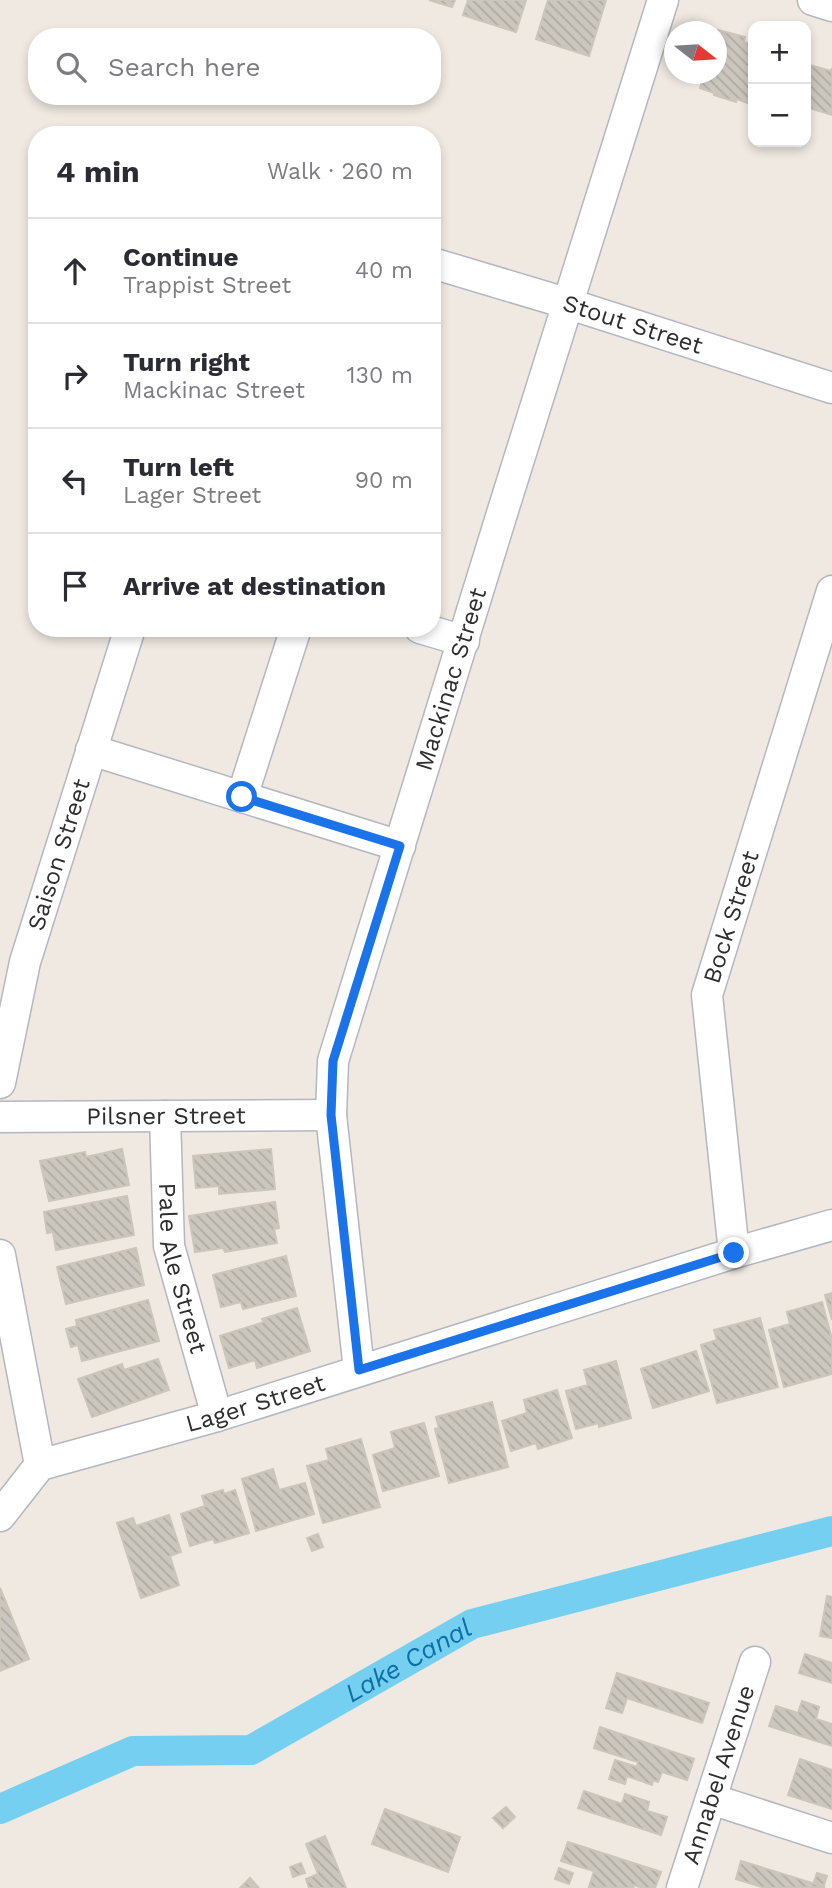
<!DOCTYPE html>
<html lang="en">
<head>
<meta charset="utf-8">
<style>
  body { margin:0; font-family:"Work Sans",sans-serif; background:#f2f2f3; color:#2b2b33 }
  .controls { position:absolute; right:21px; top:21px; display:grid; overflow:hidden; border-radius:14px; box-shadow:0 4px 10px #0003 }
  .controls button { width:63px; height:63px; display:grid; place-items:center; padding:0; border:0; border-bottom:2px solid #e1e1e2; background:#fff; color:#2b2b33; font:35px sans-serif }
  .compass { position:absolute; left:664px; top:21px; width:63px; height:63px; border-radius:50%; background:#fff; box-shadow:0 4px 10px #0003; rotate:107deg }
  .stop { position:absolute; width:21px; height:21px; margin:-16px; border:5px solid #1a73e8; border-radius:50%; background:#fff }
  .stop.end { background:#1a73e8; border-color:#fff; box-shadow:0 2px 7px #0008 }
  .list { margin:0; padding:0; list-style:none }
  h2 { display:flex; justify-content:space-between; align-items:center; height:91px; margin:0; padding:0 28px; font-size:30px }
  h2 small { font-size:23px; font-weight:400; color:#7c7c81 }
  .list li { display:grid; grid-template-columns:46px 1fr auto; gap:21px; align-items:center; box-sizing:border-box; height:105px; padding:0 28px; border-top:2px solid #e1e1e2 }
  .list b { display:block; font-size:26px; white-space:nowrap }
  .list p { margin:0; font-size:23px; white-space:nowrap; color:#7c7c81 }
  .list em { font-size:23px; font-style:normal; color:#7c7c81 }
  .icon { flex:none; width:38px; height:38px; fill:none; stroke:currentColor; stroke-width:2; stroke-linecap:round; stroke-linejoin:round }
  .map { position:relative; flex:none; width:832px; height:1888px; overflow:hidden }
  .search { position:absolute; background:#fff; box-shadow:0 4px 10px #0003; left:28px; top:28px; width:413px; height:77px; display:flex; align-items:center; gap:18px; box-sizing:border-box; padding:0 24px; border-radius:28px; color:#7c7c81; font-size:26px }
  .panel { position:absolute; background:#fff; box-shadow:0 4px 10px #0003; left:28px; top:126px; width:413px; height:511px; border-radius:28px }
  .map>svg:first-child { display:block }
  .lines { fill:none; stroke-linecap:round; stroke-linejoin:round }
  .canal { stroke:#75cff0; stroke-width:30 }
  .building { fill:url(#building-back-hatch); stroke:#cbc5ba; stroke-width:2 }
  .minor-casing { stroke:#b4b7c1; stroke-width:33 }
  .minor { stroke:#fff; stroke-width:30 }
  .route { stroke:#1a73e8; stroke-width:9 }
  .labels { text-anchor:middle; stroke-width:5; stroke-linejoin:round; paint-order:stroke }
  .street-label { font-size:24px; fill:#2e2e2e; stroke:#fff }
  .water-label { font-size:26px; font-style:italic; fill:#0d6fa3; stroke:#fff }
</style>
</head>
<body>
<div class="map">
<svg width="832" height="1888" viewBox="0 0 832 1888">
  <defs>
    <pattern id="building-back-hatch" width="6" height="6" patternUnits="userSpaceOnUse" patternTransform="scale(1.75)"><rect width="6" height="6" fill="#cbc7bf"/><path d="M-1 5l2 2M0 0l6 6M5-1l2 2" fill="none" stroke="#afaba4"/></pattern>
  </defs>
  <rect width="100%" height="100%" fill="#efe9e1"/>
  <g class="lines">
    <path class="canal" id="s1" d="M0,1809L133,1751L251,1750L472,1624L832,1531"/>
  </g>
  <g class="building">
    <path d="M429,0H455L452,7Z"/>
    <path d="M468,0H526L516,32L463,15Z"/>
    <path d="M548,0H606L589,56L536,39Z"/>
    <path d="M718,30L745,37L744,42L753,45V95L750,104L737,99L736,102L714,95V93L700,88L704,74H716V36Z"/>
    <path d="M806,64L831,71L832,68V115L806,107Z"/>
    <path d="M122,1149L129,1185L49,1201L40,1161L85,1152L86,1157Z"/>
    <path d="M271,1149L275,1189L219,1194V1186L196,1188L193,1156Z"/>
    <path d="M127,1196L134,1235L56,1250L53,1232L47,1233L44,1212Z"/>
    <path d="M275,1202L279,1228L274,1229L277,1243L225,1252L223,1248L195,1252L189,1216Z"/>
    <path d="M136,1248L144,1285L66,1304L57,1267Z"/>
    <path d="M286,1256L296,1296L243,1309L241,1302L221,1307L213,1275Z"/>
    <path d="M832,1293V1320L825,1295Z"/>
    <path d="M148,1300L159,1341L82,1361L78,1345L71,1347L66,1329L77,1326L76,1320Z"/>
    <path d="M822,1302L832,1339V1374L784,1387L769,1330L790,1324L787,1312Z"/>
    <path d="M297,1308L310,1351L257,1368L255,1360L229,1368L220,1336L264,1322L262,1319Z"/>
    <path d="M760,1318L778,1387L717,1403L701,1345L717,1340L714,1330Z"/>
    <path d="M696,1351L709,1391L653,1408L641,1369Z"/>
    <path d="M158,1359L169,1390L92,1417L78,1379L122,1364L124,1370Z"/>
    <path d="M616,1361L631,1418L599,1427V1423L576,1429L566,1391L588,1385L584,1370Z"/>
    <path d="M557,1390L572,1438L538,1449L536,1443L511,1451L502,1421L527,1413L524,1400Z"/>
    <path d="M492,1402L508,1467L449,1483L435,1429L439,1428L436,1417Z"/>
    <path d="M424,1423L439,1476L383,1491L373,1455L395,1448L391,1432Z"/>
    <path d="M361,1439L380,1507L323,1523L307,1466L329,1460L326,1449Z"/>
    <path d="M273,1469L279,1490L305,1483L314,1514L256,1531L242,1479Z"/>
    <path d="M223,1490L224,1494L235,1490L249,1533L215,1543L213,1539L190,1546L181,1514L205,1506L202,1496Z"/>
    <path d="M169,1515L181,1552L170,1556L179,1585L141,1598L117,1523L133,1518L136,1526Z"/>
    <path d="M318,1534L323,1547L312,1551L307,1538Z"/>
    <path d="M0,1588L29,1659L0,1671Z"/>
    <path d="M827,1596L832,1597V1638L820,1636Z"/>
    <path d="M805,1654L832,1663V1683L799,1673Z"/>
    <path d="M617,1673L709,1703L702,1723L627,1698L622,1713L606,1708Z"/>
    <path d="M802,1701L819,1707L816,1719L832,1724V1746L769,1726L776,1706L798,1713Z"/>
    <path d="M600,1727L694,1759L687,1780L662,1772L658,1782L653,1780L652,1785L627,1776L625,1784L609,1779L615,1760L637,1767L638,1762L594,1748Z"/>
    <path d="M800,1759L832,1770V1809L788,1795Z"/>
    <path d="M584,1791L622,1804L625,1794L649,1802L647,1811L667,1817L661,1835L578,1808Z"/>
    <path d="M506,1807L515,1817L503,1828L493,1818Z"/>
    <path d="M385,1809L460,1837L448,1872L372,1844Z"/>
    <path d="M325,1836L346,1888H309L306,1879L318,1874L306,1844Z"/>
    <path d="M568,1842L661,1872L655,1888H642L634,1885L633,1888L589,1887L594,1871L561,1861Z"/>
    <path d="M741,1861L825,1887L765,1888L736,1879Z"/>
    <path d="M301,1863L305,1873L293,1877L290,1867Z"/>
    <path d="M559,1868L573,1873L569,1884L555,1879Z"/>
    <path d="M817,1873L827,1876L824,1885L814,1882Z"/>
    <path d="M250,1878L259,1888H240Z"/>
  </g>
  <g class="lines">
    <g class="minor-casing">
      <g id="minor">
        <path d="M813,0L832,6"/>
        <path id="s2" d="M432,263L566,303L832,388"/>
        <path d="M420,628L464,641"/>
        <path d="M91,750L400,846"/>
        <path d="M242,797L296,628"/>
        <path id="s3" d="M0,1083L25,962L130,628"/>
        <path id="s4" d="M165,1116L169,1246L217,1416"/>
        <path id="s5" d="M0,1117L331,1115"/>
        <path id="s6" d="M734,1253L707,995L832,591"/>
        <path d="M0,1255L40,1465"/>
        <path id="s7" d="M359,1370L331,1115L333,1061C443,707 550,353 663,0"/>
        <path id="s8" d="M40,1465L217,1416L734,1253L832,1225"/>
        <path d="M0,1516L40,1465"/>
        <path d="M711,1799L832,1838"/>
        <path id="s9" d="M682,1888L755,1662"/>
      </g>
    </g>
    <use href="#minor" class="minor"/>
  </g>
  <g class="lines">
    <path class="route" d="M242,797L400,846L333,1061L331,1115L359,1370L734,1253"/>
  </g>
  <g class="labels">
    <g class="street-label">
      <text dy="8" stroke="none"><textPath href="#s2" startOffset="210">Stout Street</textPath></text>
      <text dy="8" stroke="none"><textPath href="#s7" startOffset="710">Mackinac Street</textPath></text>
      <text dy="8" stroke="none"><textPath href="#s3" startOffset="236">Saison Street</textPath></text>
      <text dy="8" stroke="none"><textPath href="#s6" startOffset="341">Bock Street</textPath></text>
      <text dy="8" stroke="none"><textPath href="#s5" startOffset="166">Pilsner Street</textPath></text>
      <text dy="8" stroke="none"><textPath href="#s4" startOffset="154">Pale Ale Street</textPath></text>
      <text dy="8" stroke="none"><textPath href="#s8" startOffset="224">Lager Street</textPath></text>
      <text dy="8" stroke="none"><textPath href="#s9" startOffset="119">Annabel Avenue</textPath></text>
    </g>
    <g class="water-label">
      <text dy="9" stroke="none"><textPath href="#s1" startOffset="444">Lake Canal</textPath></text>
    </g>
  </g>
</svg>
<div class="controls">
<button>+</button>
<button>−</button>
</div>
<svg class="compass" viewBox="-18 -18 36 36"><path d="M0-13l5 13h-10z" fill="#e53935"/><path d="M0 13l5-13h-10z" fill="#7c7c81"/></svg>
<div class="stop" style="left:242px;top:797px"></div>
<div class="stop end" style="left:734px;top:1253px"></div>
<div class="search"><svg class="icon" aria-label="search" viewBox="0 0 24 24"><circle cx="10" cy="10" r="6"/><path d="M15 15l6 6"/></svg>Search here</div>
<section class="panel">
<h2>4 min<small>Walk · 260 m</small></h2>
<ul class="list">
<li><svg class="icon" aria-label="ahead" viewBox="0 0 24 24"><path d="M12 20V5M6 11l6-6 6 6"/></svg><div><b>Continue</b><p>Trappist Street</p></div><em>40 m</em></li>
<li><svg class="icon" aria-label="right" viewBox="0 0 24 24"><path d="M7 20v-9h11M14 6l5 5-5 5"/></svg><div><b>Turn right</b><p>Mackinac Street</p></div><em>130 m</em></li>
<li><svg class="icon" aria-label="left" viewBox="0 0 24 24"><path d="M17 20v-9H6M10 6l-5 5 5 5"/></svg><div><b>Turn left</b><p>Lager Street</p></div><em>90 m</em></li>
<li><svg class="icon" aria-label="arrive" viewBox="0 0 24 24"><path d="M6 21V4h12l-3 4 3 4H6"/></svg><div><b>Arrive at destination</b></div></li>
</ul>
</section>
</div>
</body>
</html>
